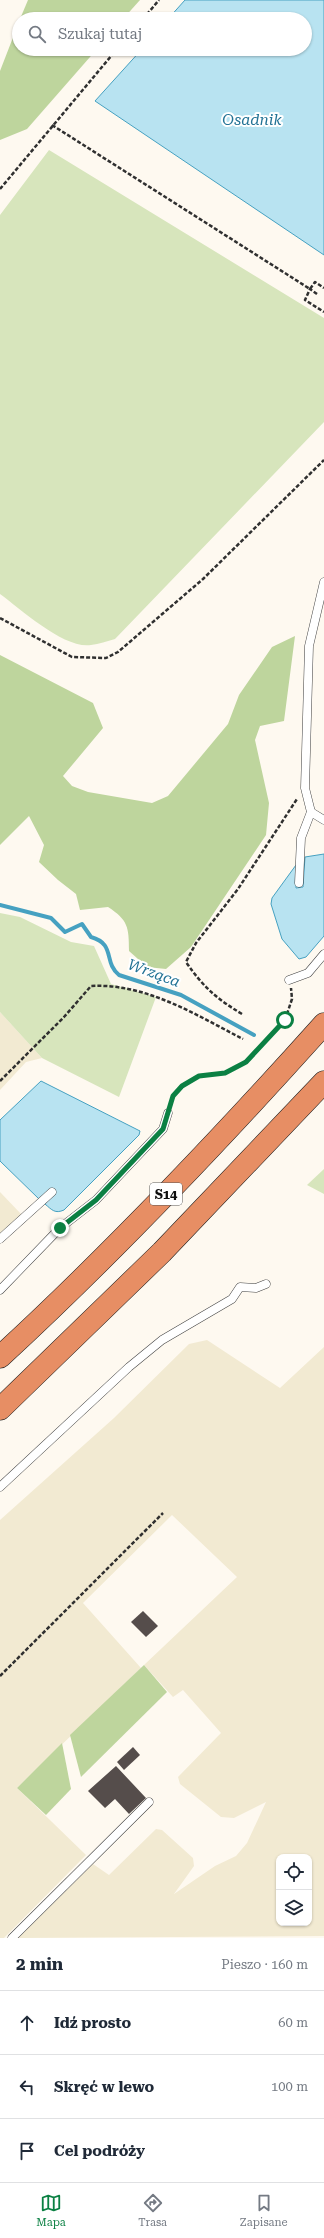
<!DOCTYPE html>
<html lang="pl">
<head>
<meta charset="utf-8">
<style>
  body { margin:0; font-family:"Roboto Serif",serif; background:#f2f2f3; color:#1f2937 }
  .controls { position:absolute; right:12px; bottom:12px; display:grid; overflow:hidden; border-radius:8px; box-shadow:0 1px 3px #0004 }
  .controls button { width:36px; height:36px; display:grid; place-items:center; padding:0; border:0; border-bottom:1px solid #e0e1e3; background:#fff; color:#1f2937; font:20px sans-serif }
  .stop { position:absolute; width:12px; height:12px; margin:-9px; border:3px solid #0b8043; border-radius:50%; background:#fff }
  .stop.end { background:#0b8043; border-color:#fff; box-shadow:0 1px 4px #0008 }
  .list { margin:0; padding:0; list-style:none }
  h2 { display:flex; justify-content:space-between; align-items:center; height:52px; margin:0; padding:0 16px; font-size:17px }
  h2 small { font-size:13px; font-weight:400; color:#747a83 }
  .list li { display:grid; grid-template-columns:26px 1fr auto; gap:12px; align-items:center; box-sizing:border-box; height:64px; padding:0 16px; border-top:1px solid #e0e1e3 }
  .list b { display:block; font-size:15px; white-space:nowrap }
  .list em { font-size:13px; font-style:normal; color:#747a83 }
  .icon { flex:none; width:22px; height:22px; fill:none; stroke:currentColor; stroke-width:2; stroke-linecap:round; stroke-linejoin:round }
  .map { position:relative; flex:none; width:324px; height:1938px; overflow:hidden }
  .search { position:absolute; background:#fff; box-shadow:0 1px 3px #0004; left:12px; right:12px; top:12px; height:44px; display:flex; align-items:center; gap:10px; box-sizing:border-box; padding:0 14px; border-radius:22px; color:#747a83; font-size:15px }
  .sheet { height:244px; background:#fff }
  nav { display:flex; justify-content:space-around; align-items:center; box-sizing:border-box; height:56px; border-top:1px solid #e0e1e3; background:#fff; font-size:11px; color:#747a83 }
  nav a { display:grid; justify-items:center; gap:2px }
  nav .on { color:#0b8043 }
  .map>svg:first-child { display:block }
  .farmland { fill:#f2ead2; fill-rule:evenodd }
  .green { fill:#d7e5bc }
  .forest { fill:#bed59d }
  .water { fill:#b8e3f1; stroke:#46a1c1 }
  .lines { fill:none; stroke-linecap:round; stroke-linejoin:round }
  .stream { stroke:#46a1c1; stroke-width:4 }
  .building { fill:#554d4b }
  .service-casing { stroke:#414141; stroke-width:9 }
  .motorway-casing { stroke:#1f1f1f; stroke-width:23 }
  .path { stroke:#303030; stroke-width:2.5; stroke-dasharray:4 2; stroke-linecap:butt }
  .service { stroke:#fff; stroke-width:8 }
  .motorway { stroke:#e78e64; stroke-width:22 }
  .route { stroke:#0b8043; stroke-width:5 }
  .labels { text-anchor:middle; stroke-width:4; stroke-linejoin:round; paint-order:stroke }
  .shield { fill:#fff; stroke:#565656; stroke-width:1 }
  .shield-label { font-size:13px; font-weight:bold; fill:#0e0e0e }
  .water-label { font-size:15px; font-style:italic; fill:#227295; stroke:#fff }
</style>
</head>
<body>
<div class="map">
<svg width="324" height="1938" viewBox="0 0 324 1938">
  <rect width="100%" height="100%" fill="#fef9f0"/>
  <g class="farmland">
    <path d="M0,1012L42,1058L26,1062L0,1090Z"/>
    <path d="M0,1192L22,1215L0,1233Z"/>
    <path d="M207,1340L280,1388L324,1347V1936L18,1938L93,1864L109,1875L156,1829L162,1830L193,1858L194,1866L174,1894L215,1866L236,1856L247,1843L266,1802L234,1818L221,1817L180,1784L178,1777L221,1733L183,1690L173,1697L144,1665L237,1577L172,1515L83,1603L141,1668L17,1788L86,1855L4,1938H0V1520L114,1418L189,1344ZM279,1857H309V1923H279Z"/>
  </g>
  <g class="green">
    <path d="M49,150L324,318V422L115,639C107,641 99,644 91,645C64,649 22,610 0,594V215Z"/>
    <path d="M0,913L20,917L71,942L94,946L111,984L156,997L119,1097L42,1058L0,1012Z"/>
    <path d="M324,1169V1194L307,1185Z"/>
  </g>
  <g class="forest">
    <path d="M28,0H140L123,19H20Z"/>
    <path d="M19,22V49H97L27,129L0,140V71Z"/>
    <path d="M295,636L284,721L260,726L255,740L269,803L266,835L191,947L166,969L147,967L129,951C129,927 128,920 108,907L80,910L76,894L58,880L39,862L44,845L29,816L0,845V655L93,703L103,728L63,776L72,786L88,792L152,803L168,796L228,724L239,695L272,647Z"/>
    <path d="M144,1665L167,1692L81,1777L70,1735Z"/>
    <path d="M62,1743L71,1789L46,1815L17,1788Z"/>
  </g>
  <g class="water">
    <path d="M185,0H324V255L95,101L142,49H305V19H168Z"/>
    <path d="M324,854V936L306,957L299,959L282,939L271,904L272,898L296,865V888L303,887L305,857Z"/>
    <path d="M41,1081L140,1131L139,1135L64,1210C55,1214 52,1210 45,1204L55,1193L39,1199L0,1161V1120Z"/>
  </g>
  <g class="lines">
    <path class="stream" d="M0,905L51,918L65,932L82,924L91,937C116,944 103,962 119,975L181,995L254,1035"/>
  </g>
  <g class="building">
    <path d="M143,1611L158,1626L146,1637L131,1622Z"/>
    <path d="M133,1747L140,1755L124,1770L117,1762Z"/>
    <path d="M116,1766L146,1798L129,1814L115,1799L105,1808L88,1791Z"/>
  </g>
  <g class="lines">
    <g class="service-casing">
      <g id="service">
        <path d="M311,812L324,820"/>
        <path d="M299,883L301,838L311,812L305,788L309,646L324,582"/>
        <path d="M289,980L308,973L324,954"/>
        <path d="M0,1239L52,1192"/>
        <path d="M0,1290L60,1228L96,1200L163,1129L168,1113"/>
        <path d="M0,1487L129,1367L162,1340L232,1299L240,1287L256,1288L266,1284"/>
        <path d="M12,1938L149,1802"/>
      </g>
    </g>
    <g class="motorway-casing">
      <g id="motorway">
        <path d="M0,1357C114,1252 221,1139 324,1024"/>
        <path d="M0,1409L162,1252L324,1082"/>
      </g>
    </g>
    <g class="path">
      <path d="M143,19L159,0"/>
      <path d="M52,125L310,289L315,282L324,288"/>
      <path d="M0,189L117,49"/>
      <path d="M317,294L310,289L305,300L324,312"/>
      <path d="M0,618L72,657L106,658L118,652L203,579L324,460"/>
      <path d="M242,1014C217,999 203,987 186,962L196,943L238,889L297,799"/>
      <path d="M0,1081L64,1017L91,986C146,983 196,1015 243,1039"/>
      <path d="M171,1105L173,1096L182,1086L199,1076L225,1073L247,1062L285,1020L292,999L291,988"/>
      <path d="M0,1676L163,1513"/>
    </g>
    <use href="#service" class="service"/>
    <use href="#motorway" class="motorway"/>
  </g>
  <g class="lines">
    <path class="route" d="M60,1228L96,1200L163,1129L173,1096L182,1086L199,1076L225,1073L246,1062L285,1020"/>
  </g>
  <g class="labels">
    <rect class="shield" x="150" y="1183" width="32" height="22" rx="3"/>
    <g class="shield-label">
      <text x="166" y="1199">S14</text>
    </g>
    <g class="water-label">
      <text x="252" y="125">Osadnik</text>
      <text transform="translate(154 973) rotate(20)" y="5">Wrząca</text>
    </g>
  </g>
</svg>
<div class="controls">
<button><svg class="icon" aria-label="locate" viewBox="0 0 24 24"><circle cx="12" cy="12" r="6"/><path d="M12 2v4M12 18v4M2 12h4M18 12h4"/></svg></button>
<button><svg class="icon" aria-label="layers" viewBox="0 0 24 24"><path d="M12 4l9 5-9 5-9-5zM3 14l9 5 9-5"/></svg></button>
</div>
<div class="stop" style="left:285px;top:1020px"></div>
<div class="stop end" style="left:60px;top:1228px"></div>
<div class="search"><svg class="icon" aria-label="search" viewBox="0 0 24 24"><circle cx="10" cy="10" r="6"/><path d="M15 15l6 6"/></svg>Szukaj tutaj</div>
</div>
<section class="sheet">
<h2>2 min<small>Pieszo · 160 m</small></h2>
<ul class="list">
<li><svg class="icon" aria-label="ahead" viewBox="0 0 24 24"><path d="M12 20V5M6 11l6-6 6 6"/></svg><div><b>Idź prosto</b></div><em>60 m</em></li>
<li><svg class="icon" aria-label="left" viewBox="0 0 24 24"><path d="M17 20v-9H6M10 6l-5 5 5 5"/></svg><div><b>Skręć w lewo</b></div><em>100 m</em></li>
<li><svg class="icon" aria-label="arrive" viewBox="0 0 24 24"><path d="M6 21V4h12l-3 4 3 4H6"/></svg><div><b>Cel podróży</b></div></li>
</ul>
</section>
<nav>
<a class="on"><svg class="icon" aria-label="map" viewBox="0 0 24 24"><path d="M3 6l6-2 6 2 6-2v14l-6 2-6-2-6 2zM9 4v14M15 6v14"/></svg>Mapa</a>
<a><svg class="icon" aria-label="directions" viewBox="0 0 24 24"><path d="M12 3l9 9-9 9-9-9zM9 14v-3h6M13 9l2 2-2 2"/></svg>Trasa</a>
<a><svg class="icon" aria-label="saved" viewBox="0 0 24 24"><path d="M7 4h10v16l-5-4-5 4z"/></svg>Zapisane</a>
</nav>
</body>
</html>
